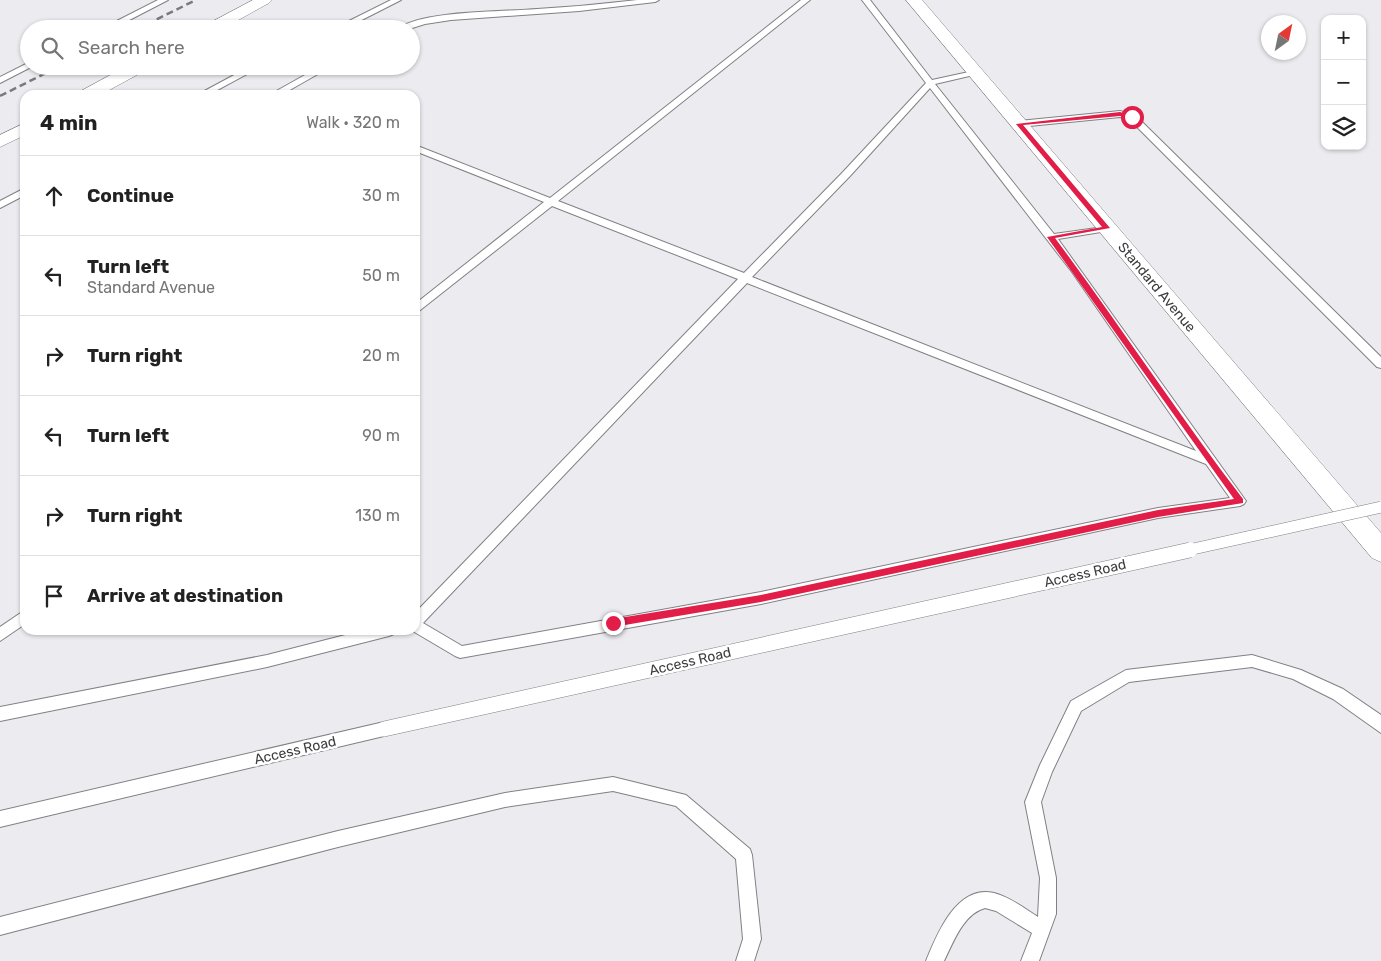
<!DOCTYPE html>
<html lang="en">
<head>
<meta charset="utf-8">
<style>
  body { margin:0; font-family:Rubik,sans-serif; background:#f2f2f2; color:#222 }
  .controls { position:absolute; right:15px; top:15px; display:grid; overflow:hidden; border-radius:10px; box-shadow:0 1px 4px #0004 }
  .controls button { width:45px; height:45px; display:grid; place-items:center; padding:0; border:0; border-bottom:1px solid #e0e0e0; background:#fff; color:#222; font:25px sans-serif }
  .compass { position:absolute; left:1261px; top:15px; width:45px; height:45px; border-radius:50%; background:#fff; box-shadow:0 1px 4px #0004; rotate:33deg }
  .stop { position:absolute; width:15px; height:15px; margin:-11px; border:4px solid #e11d48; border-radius:50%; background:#fff }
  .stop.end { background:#e11d48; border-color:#fff; box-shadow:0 1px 5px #0008 }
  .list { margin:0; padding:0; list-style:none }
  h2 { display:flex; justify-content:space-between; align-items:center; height:65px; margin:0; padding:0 20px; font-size:21px }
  h2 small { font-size:16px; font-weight:400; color:#767676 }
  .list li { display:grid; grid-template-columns:32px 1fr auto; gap:15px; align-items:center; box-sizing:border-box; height:80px; padding:0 20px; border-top:1px solid #e0e0e0 }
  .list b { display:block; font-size:19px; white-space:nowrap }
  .list p { margin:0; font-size:16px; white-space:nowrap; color:#767676 }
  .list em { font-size:16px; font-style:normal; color:#767676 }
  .icon { flex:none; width:28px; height:28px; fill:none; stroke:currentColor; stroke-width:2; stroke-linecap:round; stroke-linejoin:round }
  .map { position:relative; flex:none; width:1381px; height:961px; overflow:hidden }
  .search { position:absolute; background:#fff; box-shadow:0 1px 4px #0004; left:20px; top:20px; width:400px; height:55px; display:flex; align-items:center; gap:12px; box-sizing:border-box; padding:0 18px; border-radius:28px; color:#767676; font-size:19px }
  .panel { position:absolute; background:#fff; box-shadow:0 1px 4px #0004; left:20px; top:90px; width:400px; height:545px; border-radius:15px }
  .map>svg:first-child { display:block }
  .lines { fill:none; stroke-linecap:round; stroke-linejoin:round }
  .service-casing { stroke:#818085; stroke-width:2 }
  .minor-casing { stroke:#818085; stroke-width:1 }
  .service { fill:#fff; fill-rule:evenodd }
  .minor { fill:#fff; fill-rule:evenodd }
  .rail { stroke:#7a797c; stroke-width:2.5; stroke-dasharray:7 4; stroke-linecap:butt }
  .service-bridge-far1-casing { stroke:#818085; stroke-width:12; stroke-linecap:butt }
  .service-bridge-casing { stroke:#818085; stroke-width:16; stroke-linecap:butt }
  .service-bridge-far1 { stroke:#fff; stroke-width:11 }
  .service-bridge { stroke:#fff; stroke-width:15 }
  .route { fill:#e11d48 }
  .labels { text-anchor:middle; stroke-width:5; stroke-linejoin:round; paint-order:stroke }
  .street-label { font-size:14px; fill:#3d3c3e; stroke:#fff }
</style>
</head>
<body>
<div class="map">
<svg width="1381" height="961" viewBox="0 0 1381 961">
  <rect width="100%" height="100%" fill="#ecebf0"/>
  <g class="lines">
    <g class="service-casing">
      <g id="service">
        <path d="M158,0H168L112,29H101Z"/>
        <path d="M391,0H401L344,29H333Z"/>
        <path d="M637,0H659L655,2L579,11L451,20L425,24L409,29H397C423,10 504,12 537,9C571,7 604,4 637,0Z"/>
        <path d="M801,0H810L558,201L744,273L843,172L926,83L862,0H870L932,80L978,70V74L935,84L1054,234L1111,226V230L1107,231L1058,239L1246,501L1244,504L1240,506L1158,518L761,604L460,658L455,656L411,630H415V613L738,279L552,206L419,311L415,312V304L544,202L415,151V145L550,198ZM930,88L1072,272L1196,451L752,277L850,176ZM747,283L1206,464L1230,498L1158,508L761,592L462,646L423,623Z"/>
        <path d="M26,64L33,66L0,83V77Z"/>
        <path d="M251,66H262L208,95H197Z"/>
        <path d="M321,66H332L281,95L271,94Z"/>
        <path d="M1120,111L1135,115L1381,357V368L1377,367L1129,119L1120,117L1019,127L1015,124L1019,121Z"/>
        <path d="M25,188V195L0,208V201Z"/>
        <path d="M25,610V624L0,641V627Z"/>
        <path d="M365,630H396L394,634L389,636L267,667L0,721V707L267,655Z"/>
        <path d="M1252,655L1301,670L1343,689L1381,715V733L1333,699L1293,679L1252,667L1129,682L1081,711L1052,772L1041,802L1056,878V914L1039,961H1021L1032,933L996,911L985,908C963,914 953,943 944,961H926C937,934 957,884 994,893C1010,897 1025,909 1038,917L1040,878L1025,802L1040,765L1071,701L1126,670Z"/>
        <path d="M384,722L389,724L392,729L389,734L384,736L0,827V811Z"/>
        <path d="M613,777L686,795L750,849L752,855L761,939L754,961H736L743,939L736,859L676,806L613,791L505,807L338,847L0,935V917L338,831L505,793Z"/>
      </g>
    </g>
    <g class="minor-casing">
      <g id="minor">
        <path d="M253,0H272L269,3L222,29H202L204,26Z"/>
        <path d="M906,0H922L1381,533V562L1372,558Z"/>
        <path d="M127,66H148L146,70L100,95H78L81,91Z"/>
        <path d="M25,123V135L0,147V135Z"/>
      </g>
    </g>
    <use href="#service" class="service"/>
    <use href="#minor" class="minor"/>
    <g class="rail">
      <path d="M137,29L196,0"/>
      <path d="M0,96L60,66"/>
    </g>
    <g class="service-bridge-far1-casing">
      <path id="service-bridge-far1" d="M1184,551L1381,507"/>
    </g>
    <g class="service-bridge-casing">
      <path id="service-bridge" d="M384,729L1190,550"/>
    </g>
    <use href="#service-bridge-far1" class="service-bridge-far1"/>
    <use href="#service-bridge" class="service-bridge"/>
  </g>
  <path class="route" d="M1120,112L1135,117L1132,119L1120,116L1023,125L1110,228L1055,238C1119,324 1178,414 1243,499V503L1158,517L761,602L613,627L610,626V621L613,619L761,595L1158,510L1234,499L1047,237L1102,227L1016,124Z"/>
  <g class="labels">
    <g class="street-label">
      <text transform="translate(1157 287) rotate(50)" y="5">Standard Avenue</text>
      <text transform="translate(1085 573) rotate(-13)" y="5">Access Road</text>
      <text transform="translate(690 661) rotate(-13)" y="5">Access Road</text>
      <text transform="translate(295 750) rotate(-13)" y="5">Access Road</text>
    </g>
  </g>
</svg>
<div class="controls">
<button>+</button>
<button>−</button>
<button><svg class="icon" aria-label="layers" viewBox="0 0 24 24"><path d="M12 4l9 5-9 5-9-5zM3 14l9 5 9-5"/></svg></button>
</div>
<svg class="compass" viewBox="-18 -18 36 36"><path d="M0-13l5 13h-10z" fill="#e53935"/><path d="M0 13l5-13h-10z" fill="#767676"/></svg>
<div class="stop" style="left:1132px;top:117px"></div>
<div class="stop end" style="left:613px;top:623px"></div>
<div class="search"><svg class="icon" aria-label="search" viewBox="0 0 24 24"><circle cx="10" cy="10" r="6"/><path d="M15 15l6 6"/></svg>Search here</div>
<section class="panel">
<h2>4 min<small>Walk · 320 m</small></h2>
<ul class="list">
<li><svg class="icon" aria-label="ahead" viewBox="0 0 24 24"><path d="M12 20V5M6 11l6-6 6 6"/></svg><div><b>Continue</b></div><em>30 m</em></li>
<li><svg class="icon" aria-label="left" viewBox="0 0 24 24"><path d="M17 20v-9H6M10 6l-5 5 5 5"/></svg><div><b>Turn left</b><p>Standard Avenue</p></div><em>50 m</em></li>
<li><svg class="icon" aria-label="right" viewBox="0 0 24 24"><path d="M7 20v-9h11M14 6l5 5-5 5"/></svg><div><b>Turn right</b></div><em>20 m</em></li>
<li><svg class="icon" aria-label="left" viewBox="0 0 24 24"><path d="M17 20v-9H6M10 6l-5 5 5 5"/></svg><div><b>Turn left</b></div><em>90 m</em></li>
<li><svg class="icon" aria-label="right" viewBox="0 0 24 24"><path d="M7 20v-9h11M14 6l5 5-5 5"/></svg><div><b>Turn right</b></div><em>130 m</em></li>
<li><svg class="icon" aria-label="arrive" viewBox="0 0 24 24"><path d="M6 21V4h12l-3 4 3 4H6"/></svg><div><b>Arrive at destination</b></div></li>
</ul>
</section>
</div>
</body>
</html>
